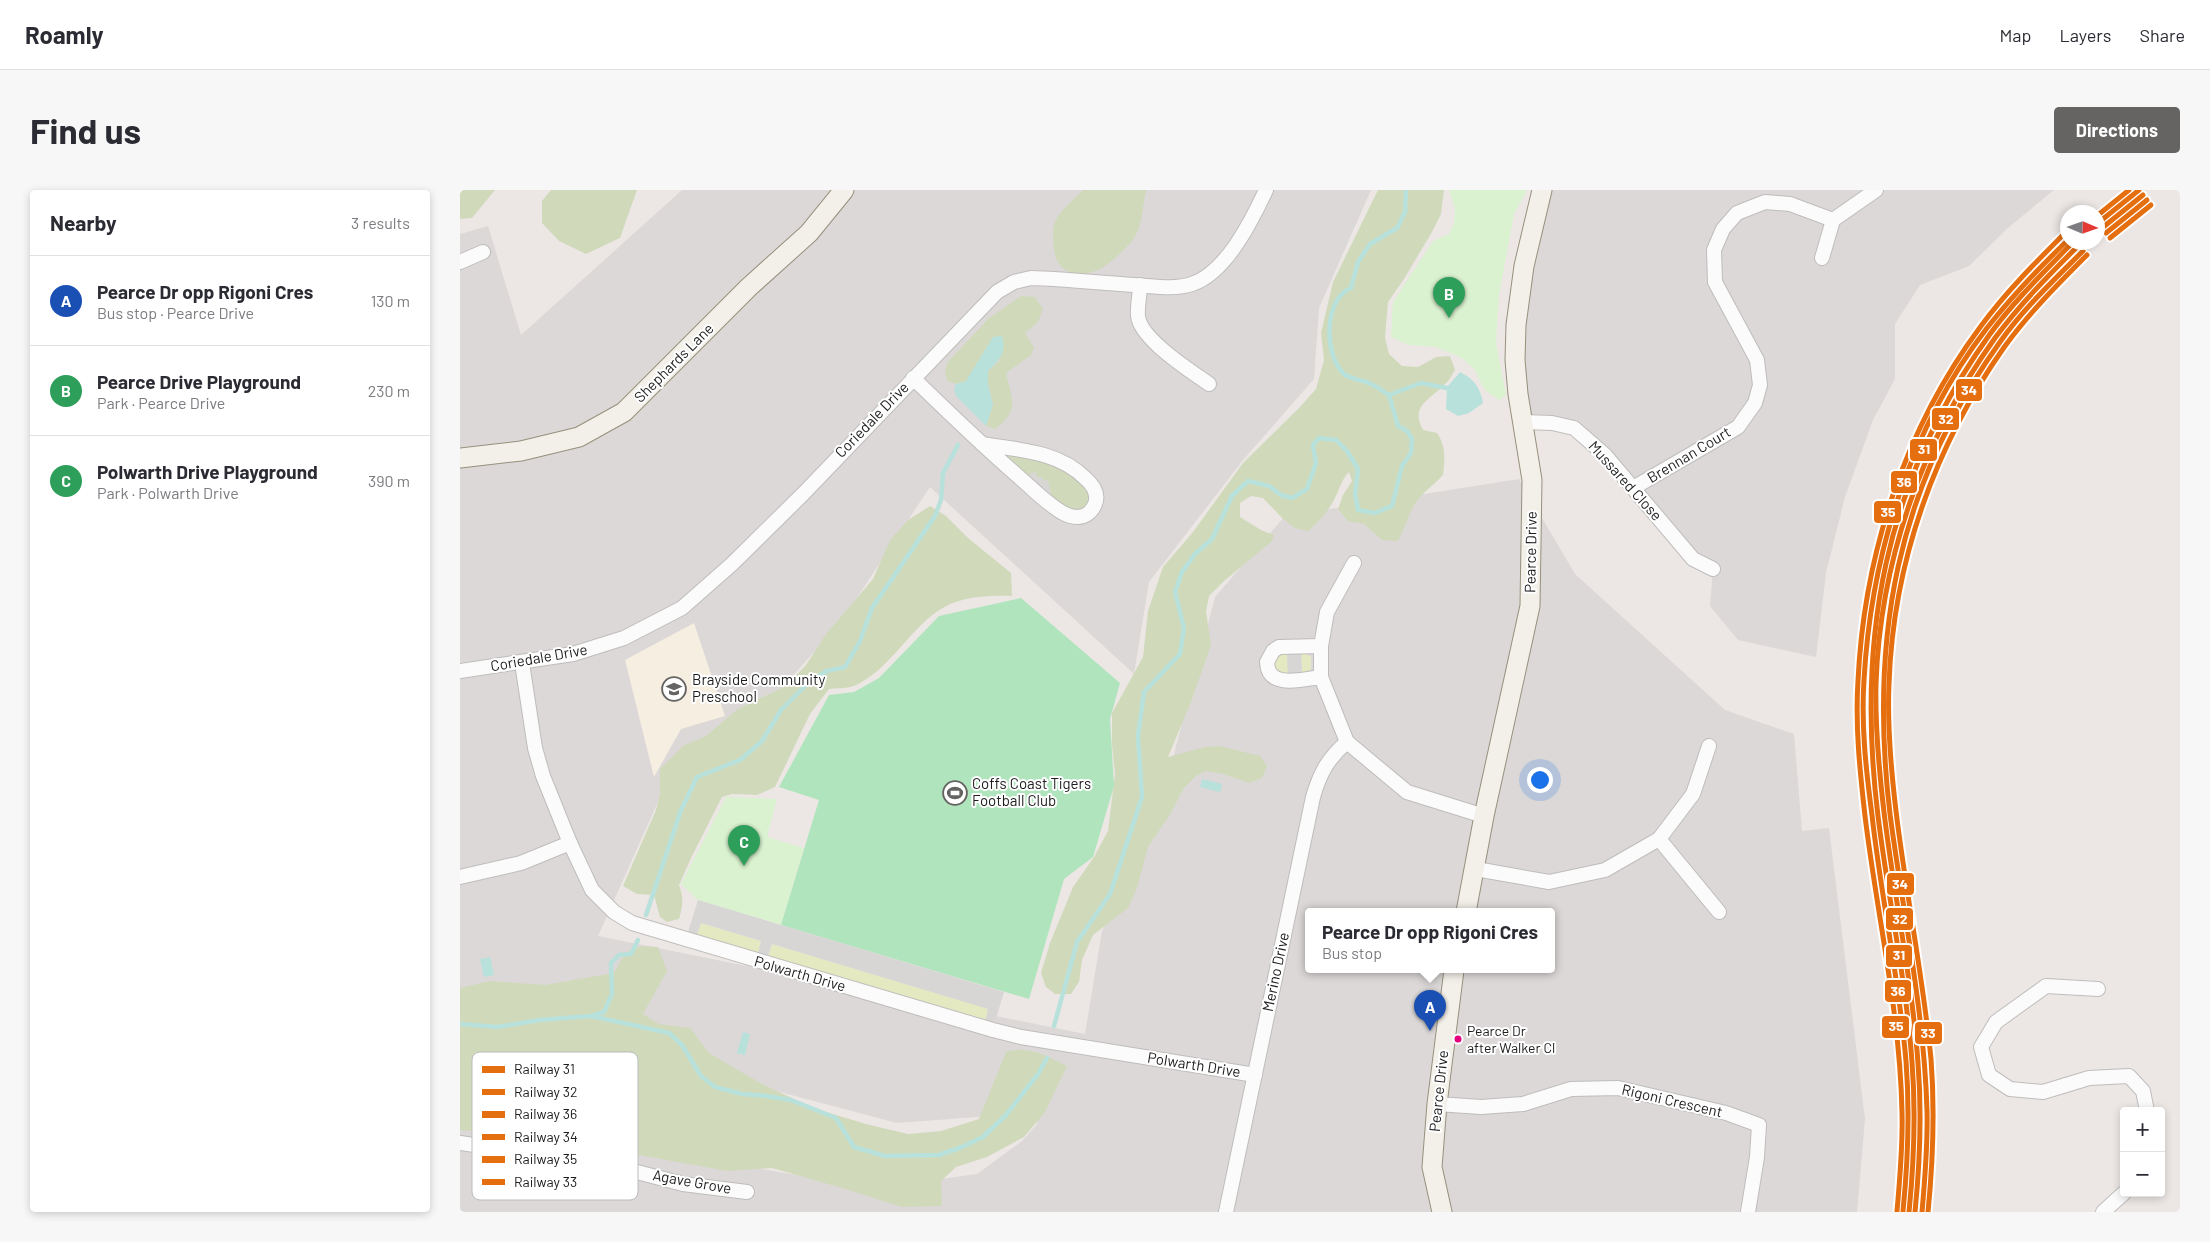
<!DOCTYPE html>
<html lang="en">
<head>
<meta charset="utf-8">
<style>
  body { margin:0; font-family:Barlow,sans-serif; background:#f7f7f7; color:#2b2b33 }
  .controls { position:absolute; right:15px; bottom:15px; display:grid; overflow:hidden; border-radius:5px; box-shadow:0 2px 8px #0003 }
  .controls button { width:45px; height:45px; display:grid; place-items:center; padding:0; border:0; border-bottom:1px solid #e1e1e2; background:#fff; color:#2b2b33; font:25px sans-serif }
  .compass { position:absolute; left:1600px; top:15px; width:45px; height:45px; border-radius:50%; background:#fff; box-shadow:0 2px 8px #0003; rotate:92deg }
  .you { position:absolute; left:1079px; top:589px; width:18px; height:18px; margin:-12px; border:4px solid #fff; border-radius:50%; background:#1a73e8; box-shadow:0 0 0 8px #1a73e833 }
  .badge { display:grid; place-items:center; width:32px; height:32px; border-radius:50%; background:#656463; color:#fff; font-size:16px; font-weight:700 }
  .pin { position:absolute; translate:-50% -41px; filter:drop-shadow(0 1px 2px #0008) }
  .pin::after { content:''; position:absolute; top:26px; width:18px; height:15px; background:inherit; clip-path:polygon(0 0,100% 0,50% 100%) }
  .popup { position:absolute; left:845px; top:718px; width:250px; height:65px; box-sizing:border-box; display:grid; place-content:center; border-radius:5px; background:#fff; filter:drop-shadow(0 1px 4px #0005); font-size:16px; white-space:nowrap; color:#7c7c81 }
  .popup b { font-size:19px; color:#2b2b33 }
  .popup::after { content:''; position:absolute; left:50%; top:100%; margin-left:-10px; border:10px solid transparent; border-top-color:#fff }
  .list { margin:0; padding:0; list-style:none }
  h2 { display:flex; justify-content:space-between; align-items:center; height:65px; margin:0; padding:0 20px; font-size:21px }
  h2 small { font-size:16px; font-weight:400; color:#7c7c81 }
  .list li { display:grid; grid-template-columns:32px 1fr auto; gap:15px; align-items:center; box-sizing:border-box; height:90px; padding:0 20px; border-top:1px solid #e1e1e2 }
  .list b { display:block; font-size:19px; white-space:nowrap }
  .list p { margin:0; font-size:16px; white-space:nowrap; color:#7c7c81 }
  .list em { font-size:16px; font-style:normal; color:#7c7c81 }
  .map { position:relative; flex:none; width:1720px; height:1022px; overflow:hidden; border-radius:5px }
  header { display:flex; align-items:center; gap:30px; box-sizing:border-box; height:70px; padding:0 25px; background:#fff; border-bottom:1px solid #e1e1e2 }
  header strong { font-size:24px }
  nav { display:flex; gap:28px; margin-inline-start:auto; font-size:18px }
  .intro { display:flex; align-items:center; justify-content:space-between; box-sizing:border-box; height:120px; padding:0 30px }
  h1 { margin:0; font-size:35px }
  .button { padding:12px 22px; border-radius:5px; background:#656463; color:#fff; font-size:18px; font-weight:700 }
  main { display:flex; gap:30px; padding:0 30px }
  aside { flex:1; background:#fff; border-radius:5px; box-shadow:0 2px 8px #0003 }
  .map>svg:first-child { display:block }
  .residential { fill:#dbd8d7; fill-rule:evenodd }
  .education { fill:#f6eee0 }
  .grass { fill:#e4e9c2 }
  .forest { fill:#d0daba }
  .park { fill:#daf2cf }
  .pitch { fill:#afe4bc }
  .parking { fill:#d8d6d5 }
  .water { fill:#b8e1dc }
  .lines { fill:none; stroke-linecap:round; stroke-linejoin:round }
  .stream { stroke:#b8e1dc; stroke-width:4.5 }
  .street-casing { stroke:#bfbdbc; stroke-width:16 }
  .secondary-casing { stroke:#96907d; stroke-width:21 }
  .street { stroke:#fcfbfb; stroke-width:14 }
  .secondary { stroke:#f3f0e9; stroke-width:19 }
  .rail-1-casing { stroke:#fff; stroke-width:9 }
  .rail-2-casing { stroke:#fff; stroke-width:9 }
  .rail-3-casing { stroke:#fff; stroke-width:9 }
  .rail-4-casing { stroke:#fff; stroke-width:9 }
  .rail-5-casing { stroke:#fff; stroke-width:9 }
  .rail-6-casing { stroke:#fff; stroke-width:9 }
  .rail-1 { stroke:#e56e0f; stroke-width:5 }
  .rail-2 { stroke:#e56e0f; stroke-width:5 }
  .rail-3 { stroke:#e56e0f; stroke-width:5 }
  .rail-4 { stroke:#e56e0f; stroke-width:5 }
  .rail-5 { stroke:#e56e0f; stroke-width:5 }
  .rail-6 { stroke:#e56e0f; stroke-width:5 }
  .bus-dot { fill:#e5007d; stroke:#fff; stroke-width:2 }
  .labels { text-anchor:middle; stroke-width:4; stroke-linejoin:round; paint-order:stroke }
  .bus-label { font-size:14px; fill:#1d1d1d; stroke:#fff; text-anchor:start }
  .street-label { font-size:15px; fill:#1d1d1d; stroke:#fff }
  .poi-label { font-size:15px; fill:#1d1d1d; stroke:#fff; text-anchor:start }
  .key { fill:#fff; stroke:#bbb; stroke-width:1 }
  .key-label { font-size:14px; fill:#1d1d1d }
  .line-badge { stroke:#fff; stroke-width:2 }
  .badge-label { font-size:14px; text-anchor:middle; font-weight:bold; fill:#fff }
</style>
</head>
<body>
<header>
<strong>Roamly</strong>
<nav><a>Map</a><a>Layers</a><a>Share</a></nav>
</header>
<div class="intro"><h1>Find us</h1><a class="button">Directions</a></div>
<main>
<aside>
<h2>Nearby<small>3 results</small></h2>
<ul class="list">
<li><span class="badge" style="background:#1a4fb4">A</span><div><b>Pearce Dr opp Rigoni Cres</b><p>Bus stop · Pearce Drive</p></div><em>130 m</em></li>
<li><span class="badge" style="background:#2e9e5b">B</span><div><b>Pearce Drive Playground</b><p>Park · Pearce Drive</p></div><em>230 m</em></li>
<li><span class="badge" style="background:#2e9e5b">C</span><div><b>Polwarth Drive Playground</b><p>Park · Polwarth Drive</p></div><em>390 m</em></li>
</ul>
</aside>
<div class="map">
<svg width="1720" height="1022" viewBox="0 0 1720 1022">
  <rect width="100%" height="100%" fill="#ece7e5"/>
  <g class="residential">
    <path d="M222,0H911L859,118L854,189L783,270L689,392L674,484L470,297L381,432L301,521L222,558L138,746L625,844L642,741L696,633L755,407L825,326L1059,289L1115,384L1265,520L1334,544L1342,641L1369,638L1405,929L1397,1022H0V909L256,971L452,1005L473,990L517,984L562,951L578,933L518,927L437,933L0,817V44L28,36L61,145ZM849,722H1091V780H849Z"/>
    <path d="M1082,0H1594L1549,37L1509,76L1460,95L1435,134V189L1413,230L1385,307L1366,383L1356,467L1278,450L1250,416L1253,379L1233,369L1114,238L1063,232L1055,170Z"/>
  </g>
  <path class="education" d="M234,433L265,526L221,539L194,587L165,470Z"/>
  <g class="grass">
    <path d="M827,461L828,486L816,480C813,470 816,463 827,461Z"/>
    <path d="M841,461L851,467V479L842,486Z"/>
    <path d="M241,733L301,751L298,763L237,745Z"/>
    <path d="M312,754L529,819L525,830L308,766Z"/>
  </g>
  <g class="forest">
    <path d="M0,0H35L12,28L0,29Z"/>
    <path d="M91,0H177L160,48L126,64L99,51L82,33V11Z"/>
    <path d="M623,0H686C682,17 683,37 672,51C666,58 648,76 640,79C620,89 596,84 594,59C593,51 592,39 595,32C601,19 614,10 623,0Z"/>
    <path d="M918,0H984L981,24L972,42L944,89L928,112L925,147L929,164L942,176L958,177L976,167L990,166L995,180C992,184 990,190 986,193C972,209 949,215 963,240L977,243C986,256 985,269 983,285C976,293 967,299 960,307C949,319 946,337 938,351L922,350L904,334L888,331L878,319L883,305L892,291L889,282C880,292 880,299 874,310C868,322 858,332 848,341L835,338L823,329L803,308L791,306L780,313V327L801,340L814,345L812,351L763,392L749,406L746,421L751,455L731,512L708,567L745,557L759,556L800,566L807,576L802,588L789,593L763,584L746,581L736,586L723,599L711,623L688,657L677,698L668,718L633,745L622,770L619,792L611,804H595L586,797L581,783L590,753L613,697L634,667L648,641L655,584L652,555V523L683,467L688,421L703,377L733,342L783,273L839,218L856,199L864,170L861,143L873,92Z"/>
    <path d="M561,106L575,107L583,119L578,132L565,143L574,158L571,165L546,183C552,210 560,221 535,239L526,236L533,215L528,195V181L541,169L518,173L506,191L496,194L488,191L485,183L487,173L529,128Z"/>
    <path d="M539,260L605,277L614,289L624,292L630,301L631,310L626,319L615,322L592,309L583,291L576,288V282L572,293Z"/>
    <path d="M470,316L486,326L508,348L551,383L552,406C528,405 499,406 478,421C447,442 430,479 396,495C388,499 377,498 369,499L350,524L315,597L297,605L272,604L262,607L231,668L219,695C224,708 223,716 219,729L207,732L200,727L194,705L177,704L163,696L196,620L200,604V579L223,556L246,546L278,519L326,496L346,475L366,444L413,389L430,350L448,330Z"/>
    <path d="M182,756L198,757L207,781L183,824L199,834L230,838L249,863L302,894L353,918L406,934L448,944L481,941L519,929L546,862C569,855 586,866 607,876L585,922L564,947L527,967L496,977L481,991L482,1016L442,1017L382,998L312,978L267,981L108,952L57,945L0,940V798L30,791L85,795L154,783L166,762Z"/>
  </g>
  <g class="park">
    <path d="M989,0H1067L1054,24L1039,105L1036,153L1046,205L1039,210L1024,199L1014,179L1002,168L976,157L949,155L931,147L933,112L973,51L989,44L994,33L995,19Z"/>
    <path d="M266,607L317,609L307,647L344,658L321,735L238,710L221,694Z"/>
  </g>
  <path class="pitch" d="M561,408L660,493L650,529L654,596L633,667L604,689L569,809L321,735L359,610L319,597L369,505L394,502L419,488L479,426Z"/>
  <g class="parking">
    <path d="M576,282L577,287H582L583,291L588,290L592,309L572,293L570,283Z"/>
    <path d="M827,461H841L842,486H828Z"/>
    <path d="M238,710L544,802L535,832L526,830L528,819L312,754L308,766L298,763L301,751L241,733L237,745L228,742Z"/>
  </g>
  <g class="water">
    <path d="M542,146C547,163 539,170 528,181V195L533,215L526,236L497,207L494,200L496,194L506,191L533,147Z"/>
    <path d="M1000,182C1014,189 1020,197 1023,213L1009,223L998,226L986,219L987,197Z"/>
    <path d="M742,589L762,594L760,602L740,597Z"/>
    <path d="M30,767L34,785L24,787L20,769Z"/>
    <path d="M283,842L290,844L285,865L277,863Z"/>
  </g>
  <g class="lines">
    <g class="stream">
      <path d="M929,205L961,193L992,199"/>
      <path d="M186,725L221,620L237,587L280,570L302,551L321,520L349,492L367,481L385,477L400,451L412,418L475,326L481,310L483,283L498,255"/>
      <path d="M131,826L209,843L222,855L241,886L255,897L282,904L306,906L331,910L376,928L394,957L425,966L479,965L502,957L523,947L546,925L578,884L587,868"/>
      <path d="M0,834L37,837L79,830L131,826L144,822L152,804L151,773L159,765L171,764L178,750"/>
      <path d="M594,836L617,752L650,704L682,607L678,546L684,502L720,464L724,438L715,402L722,382L735,364L752,349L772,306L788,291L809,296L821,305L832,308L847,299L856,273L853,255L859,248L876,250L887,261L898,279L895,304L898,320L915,323L932,316L942,276L951,263L952,249L947,241L938,236L929,205C923,201 916,196 909,193C902,190 890,189 884,184C864,166 863,109 891,98L898,72L910,54L937,38L945,22L946,0"/>
    </g>
    <g class="street-casing">
      <g id="street">
        <path d="M1362,68L1373,30L1416,0"/>
        <path d="M0,72L23,62"/>
        <path d="M680,95C680,105 677,117 678,126C680,149 731,181 749,194"/>
        <path d="M453,188C488,222 522,255 559,287C573,299 587,314 603,323C608,326 612,327 618,327C625,327 632,322 635,314C639,304 633,295 625,288C598,261 558,260 522,254"/>
        <path d="M1063,232L1092,233L1114,238L1145,265L1233,369L1253,379"/>
        <path d="M1173,298L1278,237L1295,213L1300,195L1297,170L1255,92L1254,60L1263,39L1277,23L1305,12L1330,14L1373,30"/>
        <path d="M894,373L867,422L861,456V487L887,552L947,602L1024,626"/>
        <path d="M861,456L819,457L813,461L807,472C808,500 843,489 861,487"/>
        <path d="M62,473L75,558L83,586L110,653L132,700L154,722L172,733L533,840L561,847L795,885"/>
        <path d="M0,481L113,464L164,448L222,418L272,374L343,304L537,102L554,92L571,88C606,89 640,93 674,95C693,96 714,100 732,94C766,83 792,30 806,0"/>
        <path d="M1199,649L1259,722"/>
        <path d="M1016,679L1089,692L1145,680L1199,649L1233,604L1249,556"/>
        <path d="M0,687L61,673L110,653"/>
        <path d="M1638,799L1586,796L1536,832L1521,857L1529,885L1550,899L1583,902L1629,888L1669,886L1683,901L1687,921"/>
        <path d="M977,914L1021,917L1063,914L1111,899L1158,898L1266,923L1299,935L1297,967L1288,1022"/>
        <path d="M0,953L146,974L223,994L287,1002"/>
        <path d="M766,1022L853,607C860,583 868,568 887,552"/>
        <path d="M1643,1022L1664,1003"/>
      </g>
    </g>
    <g class="secondary-casing">
      <g id="secondary">
        <path d="M0,268L61,261L119,247L164,222L289,97L349,43L384,0"/>
        <path d="M1006,722L1024,626L1070,416L1072,290L1058,204L1055,170L1056,135L1064,76L1082,0"/>
        <path d="M982,1022L972,977L977,914L994,780"/>
      </g>
    </g>
    <use href="#street" class="street"/>
    <use href="#secondary" class="secondary"/>
    <g class="rail-1-casing">
      <g id="rail-1">
        <path d="M1638,33L1679,0"/>
        <path d="M1449,1022C1454,972 1456,922 1452,872C1446,789 1428,708 1418,626C1396,448 1424,292 1530,144C1554,111 1584,82 1613,52"/>
      </g>
    </g>
    <g class="rail-2-casing">
      <g id="rail-2">
        <path d="M1642,38L1683,5"/>
        <path d="M1455,1022C1460,972 1462,923 1458,873C1452,789 1434,706 1424,622C1419,580 1415,537 1416,494C1420,370 1463,249 1535,148C1560,114 1589,85 1618,56"/>
      </g>
    </g>
    <g class="rail-3-casing">
      <g id="rail-3">
        <path d="M1638,25L1669,0"/>
        <path d="M1443,1021C1448,971 1450,922 1446,871C1439,788 1421,707 1412,625C1406,580 1401,535 1404,490C1411,365 1450,238 1527,138C1552,106 1579,78 1608,50"/>
      </g>
    </g>
    <g class="rail-4-casing">
      <g id="rail-4">
        <path d="M1646,43L1687,10"/>
        <path d="M1462,1022C1465,988 1468,954 1467,920C1464,820 1443,723 1430,624C1409,449 1436,297 1540,152C1564,118 1594,90 1623,61"/>
      </g>
    </g>
    <g class="rail-5-casing">
      <path id="rail-5" d="M1437,1021C1440,988 1443,955 1442,922C1440,822 1417,725 1405,626C1400,582 1395,536 1398,491C1404,364 1445,238 1521,136C1546,102 1575,73 1605,43"/>
    </g>
    <g class="rail-6-casing">
      <g id="rail-6">
        <path d="M1650,48L1691,15"/>
        <path d="M1468,1022C1473,971 1475,920 1471,869C1463,786 1446,704 1436,621C1431,579 1427,536 1429,494C1433,372 1475,255 1545,156C1569,123 1598,94 1627,65"/>
      </g>
    </g>
    <use href="#rail-1" class="rail-1"/>
    <use href="#rail-2" class="rail-2"/>
    <use href="#rail-3" class="rail-3"/>
    <use href="#rail-4" class="rail-4"/>
    <use href="#rail-5" class="rail-5"/>
    <use href="#rail-6" class="rail-6"/>
  </g>
  <defs>
    <g id="school-ring" transform="scale(1.25)"><circle r="9.5" fill="#fff" stroke="#656463" stroke-width="1.5"/><path d="M0-5L7-2L0 1L-7-2ZM-4 1L0 2.5L4 1V4Q0 6-4 4Z" fill="#656463"/></g>
    <g id="stadium-ring" transform="scale(1.25)"><circle r="9.5" fill="#fff" stroke="#656463" stroke-width="1.5"/><path d="M0-5a6.5 5 0 1 0 0 10a6.5 5 0 1 0 0-10ZM-3.5-1.8h7v3.6h-7Z" fill="#656463"/></g>
  </defs>
  <g fill-rule="evenodd">
    <use href="#school-ring" x="214" y="499"/>
    <use href="#stadium-ring" x="495" y="603"/>
  </g>
  <circle class="bus-dot" cx="998" cy="849" r="4.5"/>
  <g class="labels">
    <g class="bus-label">
      <text x="1007" y="846">Pearce Dr<tspan x="1007" dy="17">after Walker Cl</tspan></text>
    </g>
    <g class="street-label">
      <text transform="translate(214 173) rotate(-45)" y="5">Shephards Lane</text>
      <text transform="translate(412 230) rotate(-46)" y="5">Coriedale Drive</text>
      <text transform="translate(1229 265) rotate(-31)" y="5">Brennan Court</text>
      <text transform="translate(1165 291) rotate(48)" y="5">Mussared Close</text>
      <text transform="translate(1071 362) rotate(-89)" y="5">Pearce Drive</text>
      <text transform="translate(79 468) rotate(-10)" y="5">Coriedale Drive</text>
      <text transform="translate(816 782) rotate(-78)" y="5">Merino Drive</text>
      <text transform="translate(340 784) rotate(16)" y="5">Polwarth Drive</text>
      <text transform="translate(734 875) rotate(9)" y="5">Polwarth Drive</text>
      <text transform="translate(979 901) rotate(-84)" y="5">Pearce Drive</text>
      <text transform="translate(1212 911) rotate(13)" y="5">Rigoni Crescent</text>
      <text transform="translate(232 992) rotate(10)" y="5">Agave Grove</text>
    </g>
    <g class="poi-label">
      <text x="232" y="495">Brayside Community<tspan x="232" dy="17">Preschool</tspan></text>
      <text x="512" y="599">Coffs Coast Tigers<tspan x="512" dy="17">Football Club</tspan></text>
    </g>
  </g>
  <rect x="12" y="862" width="166" height="148" rx="8" class="key"/>
  <rect x="22" y="876" width="23" height="7" fill="#e56e0f"/>
  <rect x="22" y="899" width="23" height="6" fill="#e56e0f"/>
  <rect x="22" y="921" width="23" height="7" fill="#e56e0f"/>
  <rect x="22" y="944" width="23" height="6" fill="#e56e0f"/>
  <rect x="22" y="966" width="23" height="7" fill="#e56e0f"/>
  <rect x="22" y="989" width="23" height="6" fill="#e56e0f"/>
  <g class="key-label">
    <text x="54" y="884">Railway 31</text>
    <text x="54" y="907">Railway 32</text>
    <text x="54" y="929">Railway 36</text>
    <text x="54" y="952">Railway 34</text>
    <text x="54" y="974">Railway 35</text>
    <text x="54" y="997">Railway 33</text>
  </g>
  <g class="line-badge">
    <rect x="1495" y="188" width="28" height="24" rx="5" fill="#e56e0f"/>
    <rect x="1471" y="217" width="29" height="24" rx="5" fill="#e56e0f"/>
    <rect x="1449" y="248" width="29" height="24" rx="5" fill="#e56e0f"/>
    <rect x="1430" y="280" width="28" height="24" rx="5" fill="#e56e0f"/>
    <rect x="1413" y="310" width="29" height="24" rx="5" fill="#e56e0f"/>
    <rect x="1426" y="682" width="29" height="24" rx="5" fill="#e56e0f"/>
    <rect x="1425" y="717" width="29" height="24" rx="5" fill="#e56e0f"/>
    <rect x="1425" y="754" width="28" height="24" rx="5" fill="#e56e0f"/>
    <rect x="1424" y="789" width="28" height="24" rx="5" fill="#e56e0f"/>
    <rect x="1421" y="825" width="29" height="24" rx="5" fill="#e56e0f"/>
    <rect x="1454" y="831" width="29" height="24" rx="5" fill="#e56e0f"/>
  </g>
  <g class="badge-label">
    <text x="1509" y="205">34</text>
    <text x="1486" y="234">32</text>
    <text x="1464" y="264">31</text>
    <text x="1444" y="297">36</text>
    <text x="1428" y="327">35</text>
    <text x="1440" y="699">34</text>
    <text x="1440" y="734">32</text>
    <text x="1439" y="770">31</text>
    <text x="1438" y="806">36</text>
    <text x="1436" y="841">35</text>
    <text x="1468" y="848">33</text>
  </g>
</svg>
<div class="controls">
<button>+</button>
<button>−</button>
</div>
<svg class="compass" viewBox="-18 -18 36 36"><path d="M0-13l5 13h-10z" fill="#e53935"/><path d="M0 13l5-13h-10z" fill="#7c7c81"/></svg>
<div class="you"></div>
<div class="pin badge" style="left:970px;top:841px;background:#1a4fb4">A</div>
<div class="popup"><b>Pearce Dr opp Rigoni Cres</b>Bus stop</div>
<div class="pin badge" style="left:989px;top:128px;background:#2e9e5b">B</div>
<div class="pin badge" style="left:284px;top:676px;background:#2e9e5b">C</div>
</div>
</main>
</body>
</html>
